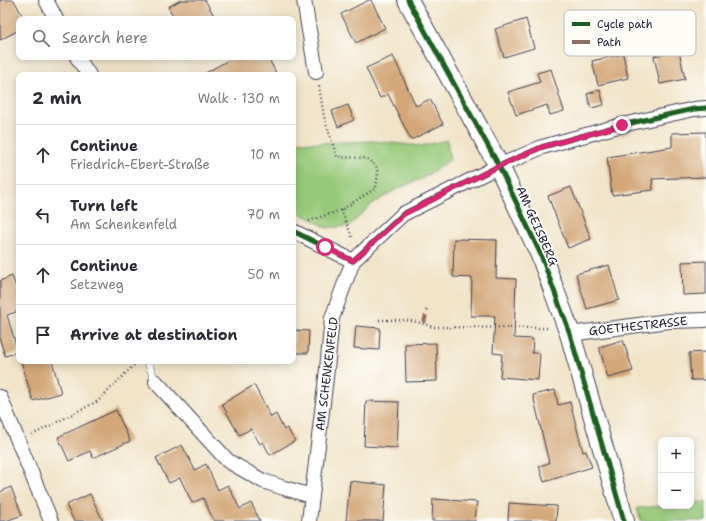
<!DOCTYPE html>
<html lang="en">
<head>
<meta charset="utf-8">
<style>
  body { margin:0; font-family:"Shantell Sans",sans-serif; background:#f7f7f7; color:#2b2b33 }
  .controls { position:absolute; right:12px; bottom:12px; display:grid; overflow:hidden; border-radius:8px; box-shadow:0 2px 10px #0003 }
  .controls button { width:36px; height:36px; display:grid; place-items:center; padding:0; border:0; border-bottom:1px solid #e1e1e2; background:#fff; color:#2b2b33; font:20px sans-serif }
  .stop { position:absolute; width:12px; height:12px; margin:-9px; border:3px solid #db2777; border-radius:50%; background:#fff }
  .stop.end { background:#db2777; border-color:#fff; box-shadow:0 1px 4px #0008 }
  .list { margin:0; padding:0; list-style:none }
  h2 { display:flex; justify-content:space-between; align-items:center; height:52px; margin:0; padding:0 16px; font-size:17px }
  h2 small { font-size:13px; font-weight:400; color:#7c7c81 }
  .list li { display:grid; grid-template-columns:26px 1fr auto; gap:12px; align-items:center; box-sizing:border-box; height:60px; padding:0 16px; border-top:1px solid #e1e1e2 }
  .list b { display:block; font-size:15px; white-space:nowrap }
  .list p { margin:0; font-size:13px; white-space:nowrap; color:#7c7c81 }
  .list em { font-size:13px; font-style:normal; color:#7c7c81 }
  .icon { flex:none; width:22px; height:22px; fill:none; stroke:currentColor; stroke-width:2; stroke-linecap:round; stroke-linejoin:round }
  .map { position:relative; flex:none; width:706px; height:521px; overflow:hidden }
  .search { position:absolute; background:#fff; box-shadow:0 2px 10px #0003; left:16px; top:16px; width:280px; height:44px; display:flex; align-items:center; gap:10px; box-sizing:border-box; padding:0 14px; border-radius:8px; color:#7c7c81; font-size:15px }
  .panel { position:absolute; background:#fff; box-shadow:0 2px 10px #0003; left:16px; top:72px; width:280px; height:292px; border-radius:8px }
  .map>svg:first-child { display:block }
  .green { fill:#97c979; stroke:#5c765a }
  .building { fill:#d3a779 }
  .lines { fill:none; stroke-linecap:round; stroke-linejoin:round }
  .lane-casing { stroke:#413f50; stroke-width:8 }
  .street-casing { stroke:#413f50; stroke-width:16 }
  .secondary-casing { stroke:#413f50; stroke-width:22 }
  .path { stroke:#413f50; stroke-width:2.5; stroke-dasharray:1 3; stroke-linecap:butt }
  .lane { stroke:#fff; stroke-width:7 }
  .street { stroke:#fff; stroke-width:14 }
  .secondary { stroke:#fff; stroke-width:20 }
  .quiet { stroke:#8d6e63; stroke-width:4; stroke-dasharray:8 4; stroke-linecap:butt }
  .cycleway-casing { stroke:#fdfcf7; stroke-width:8 }
  .cycleway { stroke:#1b5e20; stroke-width:5 }
  .route { stroke:#db2777; stroke-width:5 }
  .labels { text-anchor:middle; stroke-width:3.5; stroke-linejoin:round; paint-order:stroke }
  .street-label { font-size:12px; fill:#22223b; stroke:#fdfcf7 }
  .key { fill:#fdfcf7; stroke:#bbbbbf; stroke-width:1 }
  .key-label { font-size:11px; fill:#22223b }
</style>
</head>
<body>
<div class="map">
<svg width="706" height="521" viewBox="0 0 706 521">
  <rect width="100%" height="100%" fill="#fdfcf7"/>
  <filter id="ink" filterUnits="userSpaceOnUse"><feTurbulence type="fractalNoise" baseFrequency=".025" numOctaves="2"/><feDisplacementMap in="SourceGraphic" scale="8" xChannelSelector="R" yChannelSelector="G"/><feConvolveMatrix kernelMatrix="1 2 1 2 8 2 1 2 1" color-interpolation-filters="sRGB"/></filter>
  <filter id="wash" filterUnits="userSpaceOnUse"><feTurbulence type="fractalNoise" baseFrequency=".012" numOctaves="4" result="noise"/><feDisplacementMap in="SourceGraphic" scale="16" xChannelSelector="R" yChannelSelector="G"/><feGaussianBlur stdDeviation="0.9" result="paint"/><feColorMatrix in="noise" values="0 0 0 0 0 0 0 0 0 0 0 0 0 0 0 0 0 1.4 0 .05"/><feComposite in="paint" operator="in"/></filter>
  <g filter="url(#wash)">
    <rect width="100%" height="100%" fill="#f1e4c9"/>
    <g class="green">
      <path d="M447,140L450,160L423,178L397,189L372,204L349,226L327,228L293,209V141L317,143L373,141L421,146Z"/>
      <path d="M706,502V521H641L637,508L661,506H691V503Z"/>
    </g>
    <g id="blocks">
      <g class="building">
        <path d="M0,0H14L24,19H19V30L0,40Z"/>
        <path d="M181,0H205L216,19H175L168,7Z"/>
        <path d="M369,0H371L385,28L356,43L341,14Z"/>
        <path d="M526,19L534,48L504,57L495,29Z"/>
        <path d="M679,51L685,79L660,84L654,56Z"/>
        <path d="M623,54L628,78L598,85L592,61Z"/>
        <path d="M393,56L416,106L430,99L443,124L411,140L388,94L380,98L366,68Z"/>
        <path d="M234,57H268L277,75H202Z"/>
        <path d="M551,69L564,111L550,115L547,105L516,115L508,92L540,82L537,73Z"/>
        <path d="M600,90L604,105L591,108L587,94Z"/>
        <path d="M348,105L354,120L338,127L332,111Z"/>
        <path d="M706,132V177L652,179L653,190L612,195L607,157L672,147V133Z"/>
        <path d="M571,187L591,239L568,248L548,196Z"/>
        <path d="M454,239L497,240L496,278L516,279L514,338L533,339L532,353H540L538,380L500,377L502,354L493,353L495,316H471L472,278L453,277Z"/>
        <path d="M706,261V294L683,295L682,262Z"/>
        <path d="M609,265L619,300L587,309L576,274Z"/>
        <path d="M12,276L19,295V311L7,315L18,352L5,356L0,340V281Z"/>
        <path d="M356,326L380,328L379,350L354,348Z"/>
        <path d="M294,330L309,331L308,353H294Z"/>
        <path d="M623,340L633,371L608,378L599,347Z"/>
        <path d="M436,343L437,381L406,382L405,344Z"/>
        <path d="M706,352V380H691L689,353Z"/>
        <path d="M21,361H52L61,393L33,401Z"/>
        <path d="M254,385L271,417L276,414L284,430L287,428L295,441L270,455L263,442L260,444L251,429L239,435L222,404Z"/>
        <path d="M555,390L558,405L570,402L583,452L586,451L592,467L544,482L539,466L549,463L533,395Z"/>
        <path d="M366,401L399,402L397,448L364,446Z"/>
        <path d="M116,410L130,441L93,458L90,451L69,461L58,437Z"/>
        <path d="M182,445L195,470L206,464L218,490L228,485L240,509L251,503L260,521H214L203,498L192,503L180,478L169,483L156,458Z"/>
        <path d="M350,481L386,485L383,521H346Z"/>
        <path d="M11,487L22,515L6,521H0V492Z"/>
        <path d="M90,494L103,521H74L66,505Z"/>
        <path d="M433,499L477,502L475,521H432Z"/>
        <path d="M509,503L557,506L556,521H508Z"/>
      </g>
    </g>
  </g>
  <g filter="url(#ink)">
    <use href="#blocks" fill-opacity="0" stroke="#413f50" stroke-width="1"/>
    <g class="lines">
      <g class="lane-casing">
        <path id="lane" d="M147,361L156,382"/>
      </g>
      <g class="street-casing">
        <g id="street">
          <path d="M46,0L56,19"/>
          <path d="M304,0L316,72"/>
          <path d="M77,57L89,75"/>
          <path d="M293,231L353,261"/>
          <path d="M570,334L669,321L706,320"/>
          <path d="M156,382L228,461L263,481L284,488L312,496"/>
          <path d="M0,397L51,521"/>
          <path d="M309,521L327,369L332,318L353,261L403,214L499,166L542,147L622,125L694,109L706,108"/>
        </g>
      </g>
      <g class="secondary-casing">
        <path id="secondary" d="M408,0L499,166L541,255L570,334L624,521"/>
      </g>
      <g class="path">
        <path d="M341,210L353,239"/>
        <path d="M309,221L341,210L376,188L378,173L376,166L366,158L337,157L324,117L319,86"/>
        <path d="M379,320C397,320 415,319 432,327L549,328"/>
        <path d="M32,435L98,401L135,364"/>
      </g>
      <use href="#lane" class="lane"/>
      <use href="#street" class="street"/>
      <use href="#secondary" class="secondary"/>
      <path class="quiet" d="M424,323L427,310"/>
      <g class="cycleway-casing">
        <g id="cycleway">
          <path d="M408,0L499,166L541,255L570,334L624,521"/>
          <path d="M293,231L353,261L403,214L499,166L542,147L622,125L694,109L706,108"/>
        </g>
      </g>
      <use href="#cycleway" class="cycleway"/>
    </g>
  </g>
  <g class="lines" filter="url(#ink)">
    <path class="route" d="M325,247L353,261L404,214L499,166L542,147L622,125"/>
  </g>
  <g class="labels">
    <g class="street-label">
      <text transform="translate(537 226) rotate(66)" y="4">AM GEISBERG</text>
      <text transform="translate(638 326) rotate(-6)" y="4">GOETHESTRASSE</text>
      <text transform="translate(327 374) rotate(-83)" y="4">AM SCHENKENFELD</text>
    </g>
  </g>
  <rect x="564" y="10" width="132" height="46" rx="6" class="key"/>
  <rect x="572" y="22" width="18" height="4" fill="#1b5e20"/>
  <rect x="572" y="40" width="18" height="4" fill="#8d6e63"/>
  <g class="key-label">
    <text x="597" y="28">Cycle path</text>
    <text x="597" y="46">Path</text>
  </g>
</svg>
<div class="controls">
<button>+</button>
<button>−</button>
</div>
<div class="stop" style="left:325px;top:247px"></div>
<div class="stop end" style="left:622px;top:125px"></div>
<div class="search"><svg class="icon" aria-label="search" viewBox="0 0 24 24"><circle cx="10" cy="10" r="6"/><path d="M15 15l6 6"/></svg>Search here</div>
<section class="panel">
<h2>2 min<small>Walk · 130 m</small></h2>
<ul class="list">
<li><svg class="icon" aria-label="ahead" viewBox="0 0 24 24"><path d="M12 20V5M6 11l6-6 6 6"/></svg><div><b>Continue</b><p>Friedrich-Ebert-Straße</p></div><em>10 m</em></li>
<li><svg class="icon" aria-label="left" viewBox="0 0 24 24"><path d="M17 20v-9H6M10 6l-5 5 5 5"/></svg><div><b>Turn left</b><p>Am Schenkenfeld</p></div><em>70 m</em></li>
<li><svg class="icon" aria-label="ahead" viewBox="0 0 24 24"><path d="M12 20V5M6 11l6-6 6 6"/></svg><div><b>Continue</b><p>Setzweg</p></div><em>50 m</em></li>
<li><svg class="icon" aria-label="arrive" viewBox="0 0 24 24"><path d="M6 21V4h12l-3 4 3 4H6"/></svg><div><b>Arrive at destination</b></div></li>
</ul>
</section>
</div>
</body>
</html>
